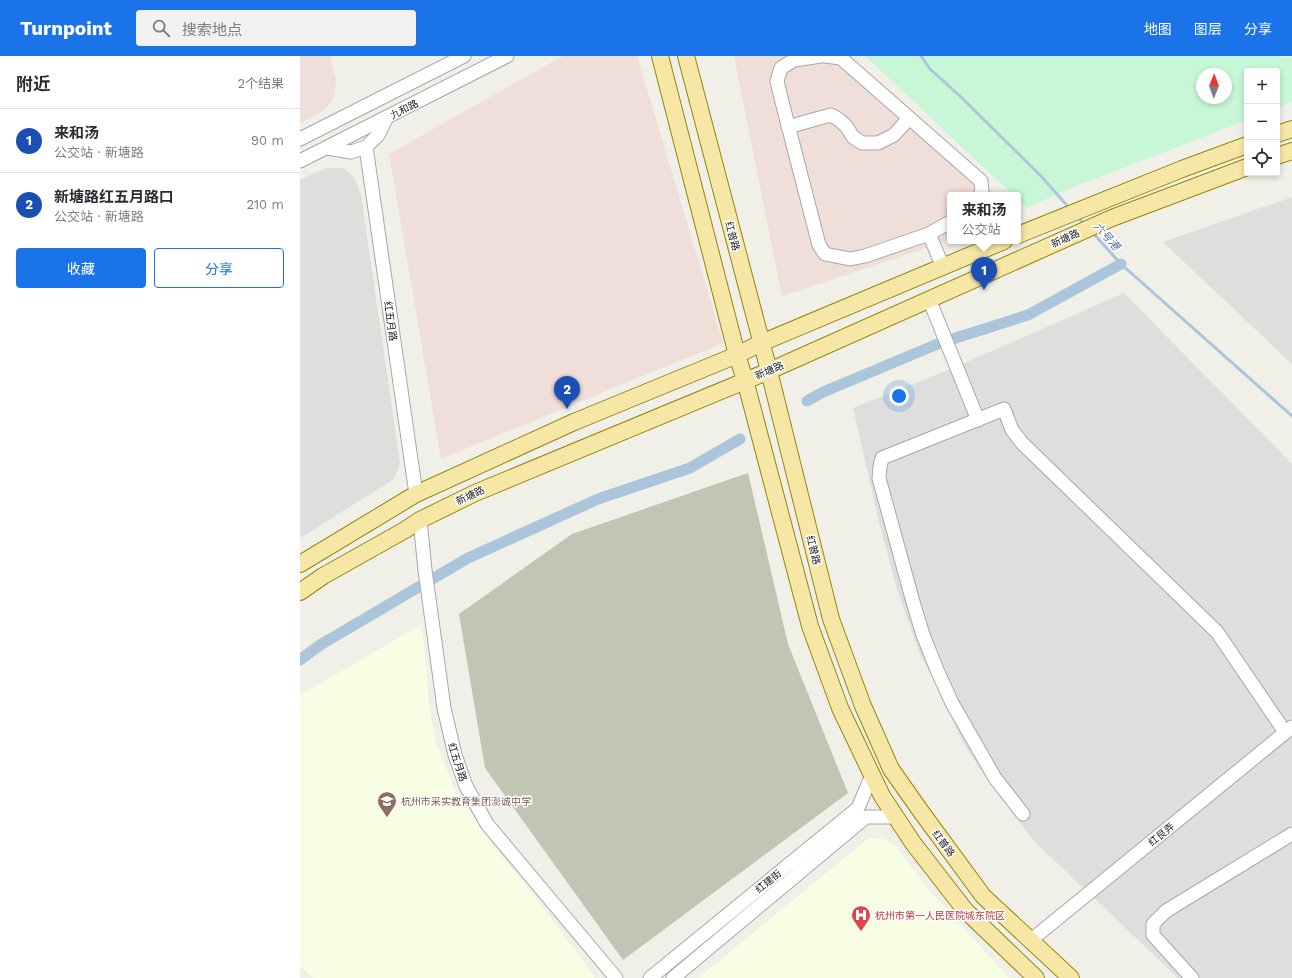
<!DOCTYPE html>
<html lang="zh">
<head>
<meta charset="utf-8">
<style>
  body { margin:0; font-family:"Work Sans","Noto Sans SC",sans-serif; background:#f2f2f3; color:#2b2b33 }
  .controls { position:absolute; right:12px; top:12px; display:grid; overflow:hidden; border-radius:4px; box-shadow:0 2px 6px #0003 }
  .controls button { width:36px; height:36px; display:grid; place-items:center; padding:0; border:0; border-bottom:1px solid #e1e1e2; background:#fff; color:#2b2b33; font:20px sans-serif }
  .compass { position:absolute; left:896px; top:12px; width:36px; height:36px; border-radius:50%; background:#fff; box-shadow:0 2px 6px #0003; rotate:1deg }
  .you { position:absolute; left:599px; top:340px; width:14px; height:14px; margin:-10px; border:3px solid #fff; border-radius:50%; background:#1a73e8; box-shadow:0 0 0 6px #1a73e833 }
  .badge { display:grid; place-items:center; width:26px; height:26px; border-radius:50%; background:#1a73e8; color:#fff; font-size:13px; font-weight:700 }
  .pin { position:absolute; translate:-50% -33px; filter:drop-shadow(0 1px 2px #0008) }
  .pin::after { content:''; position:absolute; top:21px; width:14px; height:12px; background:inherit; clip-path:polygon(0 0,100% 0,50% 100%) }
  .popup { position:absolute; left:647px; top:136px; width:74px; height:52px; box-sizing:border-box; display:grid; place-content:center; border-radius:4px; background:#fff; filter:drop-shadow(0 1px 3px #0005); font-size:13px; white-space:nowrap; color:#7c7c81 }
  .popup b { font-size:15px; color:#2b2b33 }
  .popup::after { content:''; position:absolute; left:50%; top:100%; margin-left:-8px; border:8px solid transparent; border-top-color:#fff }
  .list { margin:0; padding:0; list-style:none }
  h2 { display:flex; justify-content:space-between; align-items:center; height:52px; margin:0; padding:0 16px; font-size:17px }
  h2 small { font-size:13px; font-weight:400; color:#7c7c81 }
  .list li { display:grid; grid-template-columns:26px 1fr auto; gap:12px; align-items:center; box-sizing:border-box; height:64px; padding:0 16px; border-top:1px solid #e1e1e2 }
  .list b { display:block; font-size:15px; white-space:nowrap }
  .list p { margin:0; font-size:13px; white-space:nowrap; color:#7c7c81 }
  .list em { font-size:13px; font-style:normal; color:#7c7c81 }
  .actions { display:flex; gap:8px; padding:12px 16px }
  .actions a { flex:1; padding:9px 0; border:1px solid #1a73e8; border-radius:4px; text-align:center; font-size:14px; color:#1a73e8 }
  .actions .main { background:#1a73e8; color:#fff }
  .icon { flex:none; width:22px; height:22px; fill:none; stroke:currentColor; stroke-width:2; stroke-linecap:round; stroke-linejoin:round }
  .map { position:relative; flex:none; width:992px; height:922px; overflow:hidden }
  header { display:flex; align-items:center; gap:24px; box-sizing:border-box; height:56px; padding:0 20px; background:#1a73e8; color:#fff }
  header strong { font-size:19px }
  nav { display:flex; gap:22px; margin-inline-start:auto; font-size:14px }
  .search { width:280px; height:36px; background:#f2f2f3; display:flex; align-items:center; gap:10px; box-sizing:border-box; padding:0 14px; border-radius:4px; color:#7c7c81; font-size:15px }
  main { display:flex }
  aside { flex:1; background:#fff }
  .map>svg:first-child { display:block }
  .residential { fill:#dededd }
  .commercial { fill:#f0dfd8 }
  .education { fill:#f7fee3 }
  .construction { fill:#c1c5b3 }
  .park { fill:#c8f7d7; fill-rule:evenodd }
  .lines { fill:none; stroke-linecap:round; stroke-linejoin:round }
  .stream { stroke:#abc5db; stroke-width:3 }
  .canal { stroke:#abc5db; stroke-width:11 }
  .minor-casing { stroke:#a7a7a7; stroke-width:15 }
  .major-casing { stroke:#958708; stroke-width:18 }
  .minor { stroke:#fff; stroke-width:13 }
  .major { stroke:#f7e7a6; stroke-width:16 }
  .labels { text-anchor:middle; stroke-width:3; stroke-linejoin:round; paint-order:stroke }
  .street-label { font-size:10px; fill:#202020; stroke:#fff }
  .education-label { font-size:10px; fill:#785e54; stroke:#fff; text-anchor:start }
  .health-label { font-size:10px; fill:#be3a42; stroke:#fff; text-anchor:start }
  .water-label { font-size:11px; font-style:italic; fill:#5169ac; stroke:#fff }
</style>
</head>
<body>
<header>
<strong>Turnpoint</strong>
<div class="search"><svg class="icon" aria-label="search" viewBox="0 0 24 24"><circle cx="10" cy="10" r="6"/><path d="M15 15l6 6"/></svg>搜索地点</div>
<nav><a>地图</a><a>图层</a><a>分享</a></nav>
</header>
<main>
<aside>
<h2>附近<small>2个结果</small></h2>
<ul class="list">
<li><span class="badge" style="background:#1a4fb4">1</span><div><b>来和汤</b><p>公交站 · 新塘路</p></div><em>90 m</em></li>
<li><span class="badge" style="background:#1a4fb4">2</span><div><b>新塘路红五月路口</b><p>公交站 · 新塘路</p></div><em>210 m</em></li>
</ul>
<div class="actions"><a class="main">收藏</a><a>分享</a></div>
</aside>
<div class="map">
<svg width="992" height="922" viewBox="0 0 992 922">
  <rect width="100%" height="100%" fill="#f0efe8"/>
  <g class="residential">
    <path d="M26,112H43L54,121L61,139L100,407L94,423L0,482V124Z"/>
    <path d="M992,141V308L863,186Z"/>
    <path d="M824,237L992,408V922H878L735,786L695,735L663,687L640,635L619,596L597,533L579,466L553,352L658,310Z"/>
  </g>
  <g class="commercial">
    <path d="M0,0H30L36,24L34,42L23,55L0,67Z"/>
    <path d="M263,0H337L423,287L141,403L89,98Z"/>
    <path d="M434,0H525L551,4L696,139H650V184L482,240Z"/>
  </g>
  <g class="education">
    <path d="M121,569L126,604L129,651L136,686L154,732L194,791L227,830L291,916L294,922H13L0,910V639Z"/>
    <path d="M569,782L584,783L596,790L627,832L709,922H398Z"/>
  </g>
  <path class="construction" d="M448,417L488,588L548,737L323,904L185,712L159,558L272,478Z"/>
  <path class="park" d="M565,0H978L992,2V46L977,52V15H947V64L766,134L727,152L718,144V139H713ZM902,18H926V42H902Z"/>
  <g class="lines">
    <g class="stream">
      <path d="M621,0L630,13L661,41L741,120L770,153"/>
      <path d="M777,160L785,169"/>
      <path d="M792,176L821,208L992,360"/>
    </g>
    <g class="canal">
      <path d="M507,345L523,336L640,287L728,259L821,208"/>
      <path d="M0,604L20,589L168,502L298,443L390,412L440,383"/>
    </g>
    <g class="minor-casing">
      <g id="minor">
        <path d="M521,0L494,4L481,12L477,25L481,42L519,189L525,198L550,203L565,200L629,178L650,166"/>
        <path d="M525,0L541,2L681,125L682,135L680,139"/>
        <path d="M488,71L516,63L531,59L538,63L546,70L553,81L562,87H578L594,79L609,62"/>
        <path d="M0,83L164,0"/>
        <path d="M66,91L116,438"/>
        <path d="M27,92L51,96L66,91L78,79L87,61"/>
        <path d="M0,105L207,0"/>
        <path d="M629,178L643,211"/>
        <path d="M629,243L678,364"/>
        <path d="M120,464L125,514L144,652L155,699L166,730L187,768L316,922"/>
        <path d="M723,758L695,722L652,647L637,614L623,579L613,546L579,422L580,410L582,402L704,353L712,374L722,387L917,576L985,676"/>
        <path d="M730,885L992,671"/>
        <path d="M350,922L558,752L572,719"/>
        <path d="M373,922L566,761H595"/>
        <path d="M892,922L853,879V868L866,855L992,778"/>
      </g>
    </g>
    <g class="major-casing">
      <g id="major">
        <path d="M360,0L437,299L445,324L510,570L540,652L582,740L613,787L665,854L736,922"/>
        <path d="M386,0L469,315L531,563L563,650L591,713L622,757L683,840L771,922"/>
        <path d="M977,78L992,73"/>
        <path d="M977,100L992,95"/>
        <path d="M718,179L882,113L947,89"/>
        <path d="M0,508L116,438L274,366L437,299L461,287L704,185"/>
        <path d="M0,536L23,520L105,474L120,464L175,437L469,315L812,162L947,111"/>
      </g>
    </g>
    <use href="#minor" class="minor"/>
    <use href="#major" class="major"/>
  </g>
  <defs>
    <g id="school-pin" transform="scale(1)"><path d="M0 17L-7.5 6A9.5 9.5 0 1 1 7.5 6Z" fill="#8d6e63" stroke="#fff"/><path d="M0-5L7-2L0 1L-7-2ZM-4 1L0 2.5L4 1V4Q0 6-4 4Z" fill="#fff"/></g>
    <g id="hospital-pin" transform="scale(1)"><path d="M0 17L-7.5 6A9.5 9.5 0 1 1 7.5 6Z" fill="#e0444e" stroke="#fff"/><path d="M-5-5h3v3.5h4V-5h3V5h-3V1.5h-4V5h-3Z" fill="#fff"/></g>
  </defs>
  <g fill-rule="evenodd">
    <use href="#school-pin" x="87" y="745"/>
    <use href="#hospital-pin" x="561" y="859"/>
  </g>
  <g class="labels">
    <g class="street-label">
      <text transform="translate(104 53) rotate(-27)" y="4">九和路</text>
      <text transform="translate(433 180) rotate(75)" y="4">红普路</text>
      <text transform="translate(765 182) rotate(-24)" y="4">新塘路</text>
      <text transform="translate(91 265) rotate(82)" y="4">红五月路</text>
      <text transform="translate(469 314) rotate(-23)" y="4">新塘路</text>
      <text transform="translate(170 439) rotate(-25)" y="4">新塘路</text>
      <text transform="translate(514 494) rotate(76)" y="4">红普路</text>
      <text transform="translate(158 706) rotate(72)" y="4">红五月路</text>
      <text transform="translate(861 778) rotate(-39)" y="4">红艮弄</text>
      <text transform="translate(644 787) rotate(53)" y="4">红普路</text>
      <text transform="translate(468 825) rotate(-39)" y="4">红建街</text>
    </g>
    <g class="education-label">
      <text x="101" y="749">杭州市采实教育集团澎诚中学</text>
    </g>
    <g class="health-label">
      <text x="575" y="863">杭州市第一人民医院城东院区</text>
    </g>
    <g class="water-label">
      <text transform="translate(807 180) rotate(48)" y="4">六号港</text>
    </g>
  </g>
</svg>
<div class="controls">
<button>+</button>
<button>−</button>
<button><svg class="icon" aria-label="locate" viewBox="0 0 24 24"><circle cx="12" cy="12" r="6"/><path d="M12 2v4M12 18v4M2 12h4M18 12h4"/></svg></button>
</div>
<svg class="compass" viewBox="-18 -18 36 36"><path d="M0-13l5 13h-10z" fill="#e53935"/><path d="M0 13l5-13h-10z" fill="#7c7c81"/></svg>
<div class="you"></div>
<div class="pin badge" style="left:684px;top:234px;background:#1a4fb4">1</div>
<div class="popup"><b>来和汤</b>公交站</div>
<div class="pin badge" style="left:267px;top:353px;background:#1a4fb4">2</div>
</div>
</main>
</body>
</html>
